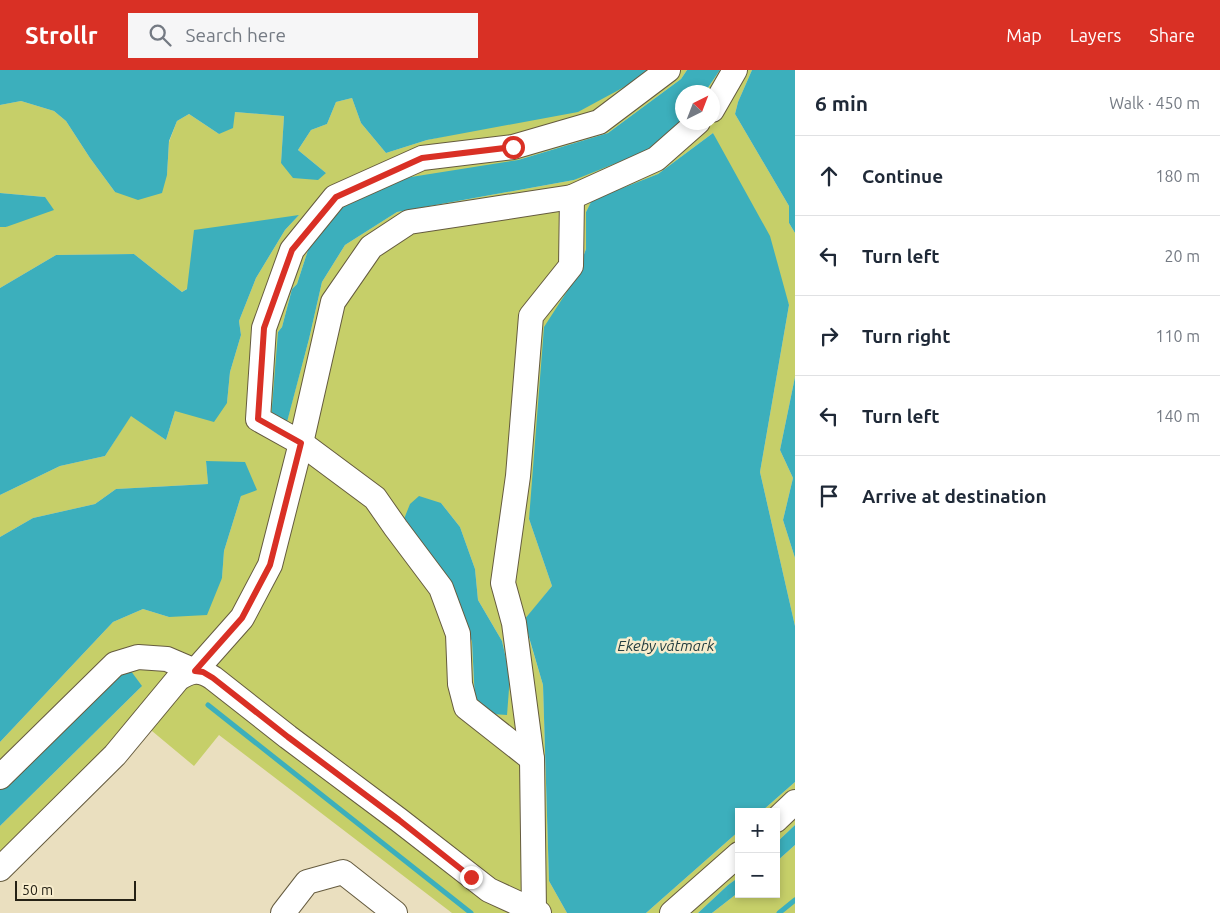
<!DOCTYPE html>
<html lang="en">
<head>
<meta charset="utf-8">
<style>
  body { margin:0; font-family:Ubuntu,sans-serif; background:#f6f6f7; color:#1f2937 }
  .controls { position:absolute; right:15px; bottom:15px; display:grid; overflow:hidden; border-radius:0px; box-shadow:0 2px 8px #0003 }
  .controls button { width:45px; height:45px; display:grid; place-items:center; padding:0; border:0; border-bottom:1px solid #e0e1e3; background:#fff; color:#1f2937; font:25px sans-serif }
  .compass { position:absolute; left:675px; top:15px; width:45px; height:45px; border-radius:50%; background:#fff; box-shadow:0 2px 8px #0003; rotate:42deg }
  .scale { position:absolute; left:15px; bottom:12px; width:121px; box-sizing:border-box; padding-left:5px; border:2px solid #252115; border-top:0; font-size:14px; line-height:18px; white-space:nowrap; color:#252115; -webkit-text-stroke:4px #f7eccc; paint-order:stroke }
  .stop { position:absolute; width:15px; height:15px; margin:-11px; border:4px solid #d93025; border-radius:50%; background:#fff }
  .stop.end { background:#d93025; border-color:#fff; box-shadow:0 1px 5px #0008 }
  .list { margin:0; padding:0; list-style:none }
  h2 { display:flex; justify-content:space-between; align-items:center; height:65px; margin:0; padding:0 20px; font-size:21px }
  h2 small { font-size:16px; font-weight:400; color:#747a83 }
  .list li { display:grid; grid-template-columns:32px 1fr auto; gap:15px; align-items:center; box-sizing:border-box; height:80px; padding:0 20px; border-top:1px solid #e0e1e3 }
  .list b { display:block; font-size:19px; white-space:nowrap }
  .list em { font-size:16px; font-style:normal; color:#747a83 }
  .icon { flex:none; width:28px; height:28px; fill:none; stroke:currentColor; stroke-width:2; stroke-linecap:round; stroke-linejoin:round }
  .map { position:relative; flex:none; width:795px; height:843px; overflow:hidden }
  header { display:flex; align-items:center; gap:30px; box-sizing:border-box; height:70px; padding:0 25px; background:#d93025; color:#fff }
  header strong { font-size:24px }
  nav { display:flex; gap:28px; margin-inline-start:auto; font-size:18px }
  .search { width:350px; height:45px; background:#f6f6f7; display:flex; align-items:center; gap:12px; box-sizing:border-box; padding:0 18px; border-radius:0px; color:#747a83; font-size:19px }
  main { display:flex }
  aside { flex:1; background:#fff }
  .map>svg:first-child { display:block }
  .green { fill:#c6cf69; fill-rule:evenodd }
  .water { fill:#3cafbc }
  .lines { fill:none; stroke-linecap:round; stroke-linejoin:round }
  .stream { stroke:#3cafbc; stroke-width:5 }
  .minor-casing { stroke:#655b3f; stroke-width:26 }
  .minor { stroke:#fff; stroke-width:24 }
  .route { stroke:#d93025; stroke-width:6 }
  .labels { text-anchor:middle; stroke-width:5; stroke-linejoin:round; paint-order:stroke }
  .water-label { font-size:15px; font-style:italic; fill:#243d40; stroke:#f7eccc }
</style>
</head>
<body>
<header>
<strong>Strollr</strong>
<div class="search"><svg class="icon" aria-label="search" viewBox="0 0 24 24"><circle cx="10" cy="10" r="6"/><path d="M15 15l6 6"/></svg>Search here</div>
<nav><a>Map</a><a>Layers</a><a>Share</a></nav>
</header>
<main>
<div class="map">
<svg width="795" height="843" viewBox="0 0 795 843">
  <rect width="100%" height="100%" fill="#eadfbf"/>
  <g class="green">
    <path d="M647,0H687L681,9L608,63L518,90L309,177L297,214L292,219L282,257L278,262L287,351L309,269L322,212L345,175L397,142L574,110L683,53L712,52V22H705L720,0H752L738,32L735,44L789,136V153L795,163V307L780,380L793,408L783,450L795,488V556L760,402L789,235L713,63L658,104L592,131L586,142V179L575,209L529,449L552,516L524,551L543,615L549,811L567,843H452L219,665L194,696L146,656L0,791V756L142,616L0,717V672L113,552L143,539L169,547L222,508L224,481L241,426L206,391L208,414L116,419L95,434L33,448L0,467V425L60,396L105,386L131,345L166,370L175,341L227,333L230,302L241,265L239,251L256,208L285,160L299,145L182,222L134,184L56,185L0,218V157H6L45,127L0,123V35L21,31L54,41L66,51L90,88L115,122L167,105L169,72L177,51L189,44L219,64L235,42L284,46L281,93L326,103L298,80L311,60L327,54L336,32L352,28L361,53L386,83L427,70L454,64L639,9ZM441,433L460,457L475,499L478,530L502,571L510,606L475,631L472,572L458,530Z"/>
    <path d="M795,712V755L776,773V742H761Z"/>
    <path d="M739,761V807L728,815L698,843H646Z"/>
    <path d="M795,775V843H712L739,822V824H776V792Z"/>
  </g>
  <g class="water">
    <path d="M0,0H647L639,9L578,42L427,70L386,83L361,53L352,28L336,32L327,54L311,60L298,80L326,103L318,110L293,108L281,93L284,46L235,42L233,58L219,64L189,44L177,51L169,71L167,105L162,123L138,130L115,122L90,88L66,51L54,41L21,31L0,35Z"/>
    <path d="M687,0H720L705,22H682L683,53L644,82L574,110L397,142L345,175L322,212L309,269L287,352L271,349L278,262L282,257L292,219L297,214L309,177L343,136L379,117L411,107L518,90L608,63L681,9Z"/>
    <path d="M752,0H795V163L789,153V136L735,44L738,32Z"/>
    <path d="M713,63L770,166L789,235L760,402L795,556V712L761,742H739V761L646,843H567L549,811L543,615L524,550L552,516L529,449L544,257L575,209L586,179V142L592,130L658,104Z"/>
    <path d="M0,123L45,127L54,140L6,157H0Z"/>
    <path d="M299,145L285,160L256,208L239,251L241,265L230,302L227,333L214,352L175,341L166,370L131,346L105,386L60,396L0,425V218L56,185L134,184L182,222L187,219L194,160Z"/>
    <path d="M795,307V488L783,450L793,408L780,380Z"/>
    <path d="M206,391L245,392L257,420L241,426L224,481L222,508L207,545L169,547L143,539L113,552L0,672V467L33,448L95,434L116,419L208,414Z"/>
    <path d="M419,426L441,433L460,457L475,499L478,530L502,571L510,606L507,645L492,644L475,631L472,572L458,530L416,472L404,449L410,434Z"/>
    <path d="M128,597L142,616L0,756V717Z"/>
    <path d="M795,755V775L776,792V773Z"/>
    <path d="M739,807V822L712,843H698L728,815Z"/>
  </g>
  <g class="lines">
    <g class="stream">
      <path d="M208,635L471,843"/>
      <path d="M779,843L795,830"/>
    </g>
    <g class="minor-casing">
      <g id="minor">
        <path d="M712,40L735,0"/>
        <path d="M195,601L242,548L270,495L301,373L333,232L371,177L409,152L572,127L656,89L698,52"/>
        <path d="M532,689L466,637L460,614L458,564L441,518L396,458L375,428L301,373L258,349L264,258L292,180L335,127L422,88L513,77L599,52L668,0"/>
        <path d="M0,707L115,594L138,587L167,589L195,601"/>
        <path d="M776,750L795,732"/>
        <path d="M0,799L115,685L178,609C191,600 200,599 213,608L288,667L399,750L489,820L539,843"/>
        <path d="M534,841L532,689L514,553L503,513L518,406L531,246L571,196L572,127"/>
        <path d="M283,843L307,812L343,802L395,843"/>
        <path d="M672,843L739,784"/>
      </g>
    </g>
    <use href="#minor" class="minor"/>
  </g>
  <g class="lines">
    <path class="route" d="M471,807L399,750L288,667L213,608L203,602L195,601L242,548L270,495L301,373L258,349L264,258L292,180L336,127L422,88L513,77"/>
  </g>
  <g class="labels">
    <g class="water-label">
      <text x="666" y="581">Ekeby våtmark</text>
    </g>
  </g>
</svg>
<div class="controls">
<button>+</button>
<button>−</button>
</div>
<svg class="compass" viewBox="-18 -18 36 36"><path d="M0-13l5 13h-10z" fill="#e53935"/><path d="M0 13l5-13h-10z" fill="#747a83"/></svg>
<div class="scale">50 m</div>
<div class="stop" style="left:513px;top:77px"></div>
<div class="stop end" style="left:471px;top:807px"></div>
</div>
<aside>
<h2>6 min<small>Walk · 450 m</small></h2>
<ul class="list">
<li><svg class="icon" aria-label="ahead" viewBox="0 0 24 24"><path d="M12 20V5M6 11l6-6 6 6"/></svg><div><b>Continue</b></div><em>180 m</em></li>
<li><svg class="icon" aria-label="left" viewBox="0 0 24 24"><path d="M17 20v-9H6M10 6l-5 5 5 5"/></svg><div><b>Turn left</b></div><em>20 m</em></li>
<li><svg class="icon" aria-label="right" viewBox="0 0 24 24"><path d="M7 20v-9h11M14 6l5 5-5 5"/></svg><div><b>Turn right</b></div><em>110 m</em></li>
<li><svg class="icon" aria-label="left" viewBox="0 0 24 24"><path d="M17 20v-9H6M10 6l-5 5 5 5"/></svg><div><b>Turn left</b></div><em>140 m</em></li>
<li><svg class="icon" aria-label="arrive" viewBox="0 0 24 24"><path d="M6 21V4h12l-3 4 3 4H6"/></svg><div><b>Arrive at destination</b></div></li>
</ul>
</aside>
</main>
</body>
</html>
